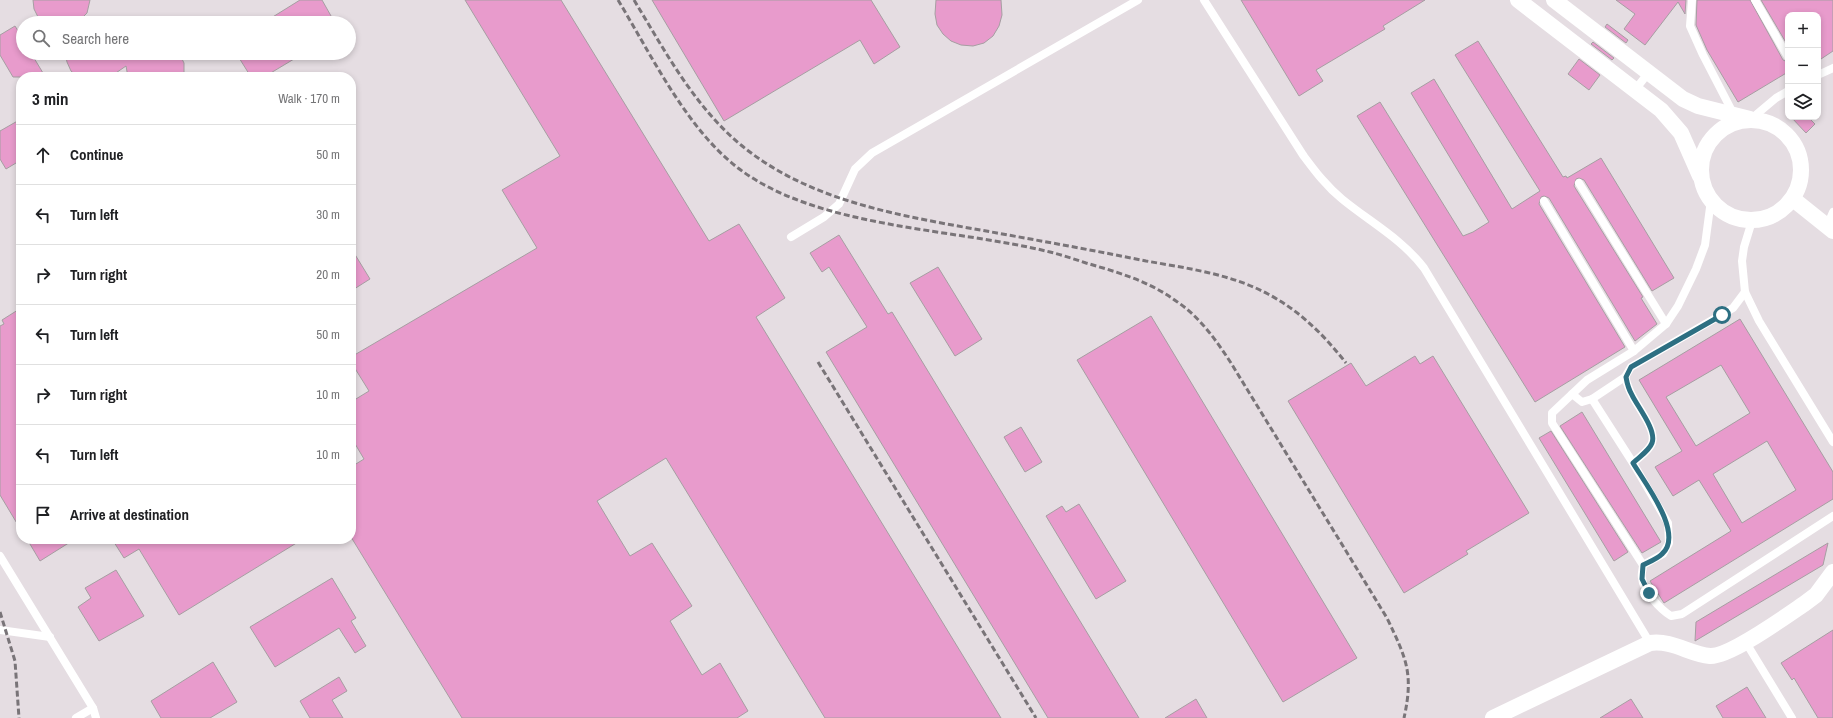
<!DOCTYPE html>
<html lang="en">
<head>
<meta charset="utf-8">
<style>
  body { margin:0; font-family:"Archivo Narrow",sans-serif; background:#f2f2f2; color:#202124 }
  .controls { position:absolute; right:12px; top:12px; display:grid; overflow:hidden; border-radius:8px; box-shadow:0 2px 6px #0003 }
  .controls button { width:36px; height:36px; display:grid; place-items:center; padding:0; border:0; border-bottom:1px solid #e0e0e0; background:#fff; color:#202124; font:20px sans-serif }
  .stop { position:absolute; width:12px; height:12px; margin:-9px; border:3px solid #2d6f82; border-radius:50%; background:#fff }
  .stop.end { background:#2d6f82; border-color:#fff; box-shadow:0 1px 4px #0008 }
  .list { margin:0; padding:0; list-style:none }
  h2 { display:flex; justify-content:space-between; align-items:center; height:52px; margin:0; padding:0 16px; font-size:17px }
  h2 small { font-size:13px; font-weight:400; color:#757577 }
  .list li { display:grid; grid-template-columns:26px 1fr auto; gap:12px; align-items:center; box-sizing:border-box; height:60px; padding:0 16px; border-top:1px solid #e0e0e0 }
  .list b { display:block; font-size:15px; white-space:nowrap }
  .list em { font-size:13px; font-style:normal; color:#757577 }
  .icon { flex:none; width:22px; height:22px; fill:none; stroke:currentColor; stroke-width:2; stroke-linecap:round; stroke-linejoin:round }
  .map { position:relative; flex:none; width:1833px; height:718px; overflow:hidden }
  .search { position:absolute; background:#fff; box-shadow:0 2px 6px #0003; left:16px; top:16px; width:340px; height:44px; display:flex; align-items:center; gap:10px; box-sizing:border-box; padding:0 14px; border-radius:22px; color:#757577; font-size:15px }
  .panel { position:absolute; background:#fff; box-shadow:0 2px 6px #0003; left:16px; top:72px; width:340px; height:472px; border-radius:16px }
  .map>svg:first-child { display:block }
  .building { fill:#e89bcc; stroke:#a69ea2; fill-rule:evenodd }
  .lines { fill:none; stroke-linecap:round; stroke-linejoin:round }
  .service { stroke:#fff; stroke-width:8 }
  .minor { stroke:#fff; stroke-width:16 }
  .rail { stroke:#797478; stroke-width:3; stroke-dasharray:6 3; stroke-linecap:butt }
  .route { stroke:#2d6f82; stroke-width:5 }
</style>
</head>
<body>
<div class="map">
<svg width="1833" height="718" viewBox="0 0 1833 718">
  <rect width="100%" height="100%" fill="#e5dde2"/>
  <g class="building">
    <path d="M33,0H90L87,13L77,23H45L38,17L34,9Z"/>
    <path d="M300,0H322L335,23H263Z"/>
    <path d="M465,0H561L709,241L739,224L785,298L756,317L1001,718H825L666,458L597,501L630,556L652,543L692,606L670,621L702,675L720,663L748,711L737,718H462L351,537V467L364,459L351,437V402L369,391L351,362V357L537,248L502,190L560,156Z"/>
    <path d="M652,0H871L900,47L874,64L860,40L724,121Z"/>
    <path d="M936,0H1001L1002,15L999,26L993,36L984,43L973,46L961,45L951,41L943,34L937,25L935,14Z"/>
    <path d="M1241,0H1425L1383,26L1385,29L1316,70L1323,81L1299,96Z"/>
    <path d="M1616,0H1686L1685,14L1678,2L1645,45L1624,29L1635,14Z"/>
    <path d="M1697,0H1750L1783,60L1788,62V72L1738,102L1707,50L1696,25Z"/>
    <path d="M1761,0H1833V51L1818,61V15H1788V46Z"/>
    <path d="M1607,24L1628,40L1626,43L1605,27Z"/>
    <path d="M15,26L23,39V53H31L43,73L35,77H13L0,55V35Z"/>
    <path d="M1478,41L1563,177L1566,176L1567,178L1601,158L1674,278L1652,291L1584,180L1579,178L1576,179L1574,186L1643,297L1641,298L1657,324L1635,341L1549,198L1544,196L1541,197L1539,204L1625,347L1535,402L1357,116L1380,102L1463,236L1473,232L1489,222L1411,93L1434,79L1512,209L1540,191L1455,55Z"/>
    <path d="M1593,42L1614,58L1612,60L1591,44Z"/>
    <path d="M65,53H179L184,63V77H128L126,66L110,77H78L71,71L67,62Z"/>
    <path d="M236,53H304L264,77H251Z"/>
    <path d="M1579,59L1600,75L1589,90L1568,74Z"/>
    <path d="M1791,117H1808L1815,124L1806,133Z"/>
    <path d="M21,119V160L6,169L0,159V131Z"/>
    <path d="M839,235L888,314L892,312L1139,718H1048L826,352L867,327L829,267L822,272L810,253Z"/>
    <path d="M351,248L370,279L351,291Z"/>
    <path d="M938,267L982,339L955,356L910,283Z"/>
    <path d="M21,308V530L0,495V326L4,324L2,320Z"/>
    <path d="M1151,316L1357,658L1283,702L1077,360Z"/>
    <path d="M1740,319L1833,472V499L1664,603L1650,581L1731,531L1699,480L1673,496L1655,467L1682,451L1639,380ZM1721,365L1750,413L1696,446L1666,397ZM1767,441L1796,490L1742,523L1713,474Z"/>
    <path d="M1415,356L1420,364L1433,356L1529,513L1466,551L1468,554L1404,593L1288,401L1351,363L1366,386Z"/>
    <path d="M1582,412L1661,542L1642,553L1560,426Z"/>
    <path d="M1021,427L1042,462L1025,472L1004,437Z"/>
    <path d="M1551,431L1628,552L1614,561L1539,438Z"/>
    <path d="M1079,504L1126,581L1096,599L1046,516L1062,506L1066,512Z"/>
    <path d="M27,539H75L40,561Z"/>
    <path d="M112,539H303L179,615L139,549L124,558Z"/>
    <path d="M1828,543L1823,565L1695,641L1696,622Z"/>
    <path d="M116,570L144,616L99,641L78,607L91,598L85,588Z"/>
    <path d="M332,578L356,618L351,621L366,646L355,653L339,628L275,667L250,627Z"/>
    <path d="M1833,630V718H1818L1794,678L1792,680L1781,663Z"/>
    <path d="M213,662L237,702L210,718H161L151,701Z"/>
    <path d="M339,677L347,691L332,700L343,718H310L300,701Z"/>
    <path d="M1747,687L1766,718H1723L1716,706Z"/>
    <path d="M1196,699L1207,718H1165Z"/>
    <path d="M1631,699L1643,718H1600Z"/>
  </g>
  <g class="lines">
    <g class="service">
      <path d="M1204,0L1303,155C1315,171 1326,186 1342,199C1370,222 1402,239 1424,268L1650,643"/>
      <path d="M1692,0L1690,26L1703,55L1733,113"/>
      <path d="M1755,0L1788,57"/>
      <path d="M1818,75L1833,68"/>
      <path d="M1635,90L1649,72"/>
      <path d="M1751,119L1776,98L1788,91"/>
      <path d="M1579,183L1666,324"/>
      <path d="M1544,201L1634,351"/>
      <path d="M1752,221L1744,247L1742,261L1745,292L1759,321L1833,442"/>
      <path d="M1827,226L1833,212"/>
      <path d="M791,237L824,217L839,204L855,169L872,153L1138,0"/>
      <path d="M1572,394L1582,402L1592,399L1625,377"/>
      <path d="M1592,399L1633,463L1668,523L1669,543L1663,554L1643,565C1643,569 1641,574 1642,578C1643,591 1660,609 1671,616L1682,614L1833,516"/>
      <path d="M1633,463C1639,457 1649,451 1652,443C1657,430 1637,406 1632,395C1629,390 1627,383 1625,377L1631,367L1733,308L1745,292"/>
      <path d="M0,556L93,708L96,718"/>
      <path d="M1643,565L1552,423V413L1587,380L1634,351L1666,324L1678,306L1696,269L1705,245L1711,200"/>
      <path d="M0,630L50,637"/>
      <path d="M1745,641L1792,718"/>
      <path d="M76,718L93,708"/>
    </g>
    <g class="minor">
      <path d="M1518,0L1661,110L1681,133L1700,176"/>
      <path d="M1554,0L1683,99L1698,106L1750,119"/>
      <circle cx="1751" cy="170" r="50"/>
      <path d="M1793,199L1833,231"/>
      <path d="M1493,718L1650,643C1673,640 1689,654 1710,656C1730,657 1786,616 1804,604L1816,595L1833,572"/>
    </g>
    <g class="rail">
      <path d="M618,0C652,56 686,128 738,168C818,229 954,228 1050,252C1062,255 1074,259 1086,263C1117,272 1149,281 1176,301C1199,316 1216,340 1231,363L1387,618C1406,658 1414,673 1404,718"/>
      <path d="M634,0C665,51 694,106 741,145C812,204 909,217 997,233C1047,242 1097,251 1146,261C1186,268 1231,274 1268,294C1300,311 1324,335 1346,363"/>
      <path d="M818,362L1036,718"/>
      <path d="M0,612L15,661L19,718"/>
    </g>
  </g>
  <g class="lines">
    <path class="route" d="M1649,593L1642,579L1643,565C1649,562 1657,559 1662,554C1685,534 1644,482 1633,463C1639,457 1649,451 1652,443C1657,430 1637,406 1632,395C1629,390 1627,383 1626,377L1631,367L1722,315"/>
  </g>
</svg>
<div class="controls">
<button>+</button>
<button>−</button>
<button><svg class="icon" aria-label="layers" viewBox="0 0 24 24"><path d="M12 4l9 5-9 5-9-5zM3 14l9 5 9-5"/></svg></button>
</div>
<div class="stop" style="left:1722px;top:315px"></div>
<div class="stop end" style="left:1649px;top:593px"></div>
<div class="search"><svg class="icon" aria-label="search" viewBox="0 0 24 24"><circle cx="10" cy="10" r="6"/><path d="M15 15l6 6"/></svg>Search here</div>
<section class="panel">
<h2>3 min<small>Walk · 170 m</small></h2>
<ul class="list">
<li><svg class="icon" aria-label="ahead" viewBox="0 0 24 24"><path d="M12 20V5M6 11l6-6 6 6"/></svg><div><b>Continue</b></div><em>50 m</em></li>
<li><svg class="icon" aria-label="left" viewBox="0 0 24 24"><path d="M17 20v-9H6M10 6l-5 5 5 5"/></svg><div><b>Turn left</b></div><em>30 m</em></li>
<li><svg class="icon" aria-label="right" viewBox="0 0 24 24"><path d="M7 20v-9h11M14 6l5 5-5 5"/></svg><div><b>Turn right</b></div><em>20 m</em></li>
<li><svg class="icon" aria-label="left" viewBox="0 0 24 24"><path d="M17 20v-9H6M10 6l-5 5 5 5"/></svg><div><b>Turn left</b></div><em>50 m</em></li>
<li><svg class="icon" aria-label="right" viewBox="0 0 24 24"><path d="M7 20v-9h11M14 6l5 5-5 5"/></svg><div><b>Turn right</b></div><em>10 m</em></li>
<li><svg class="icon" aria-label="left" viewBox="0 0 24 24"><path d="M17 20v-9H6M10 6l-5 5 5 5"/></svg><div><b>Turn left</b></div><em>10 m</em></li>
<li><svg class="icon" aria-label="arrive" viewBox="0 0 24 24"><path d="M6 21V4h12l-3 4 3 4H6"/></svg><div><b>Arrive at destination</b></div></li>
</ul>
</section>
</div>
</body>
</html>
